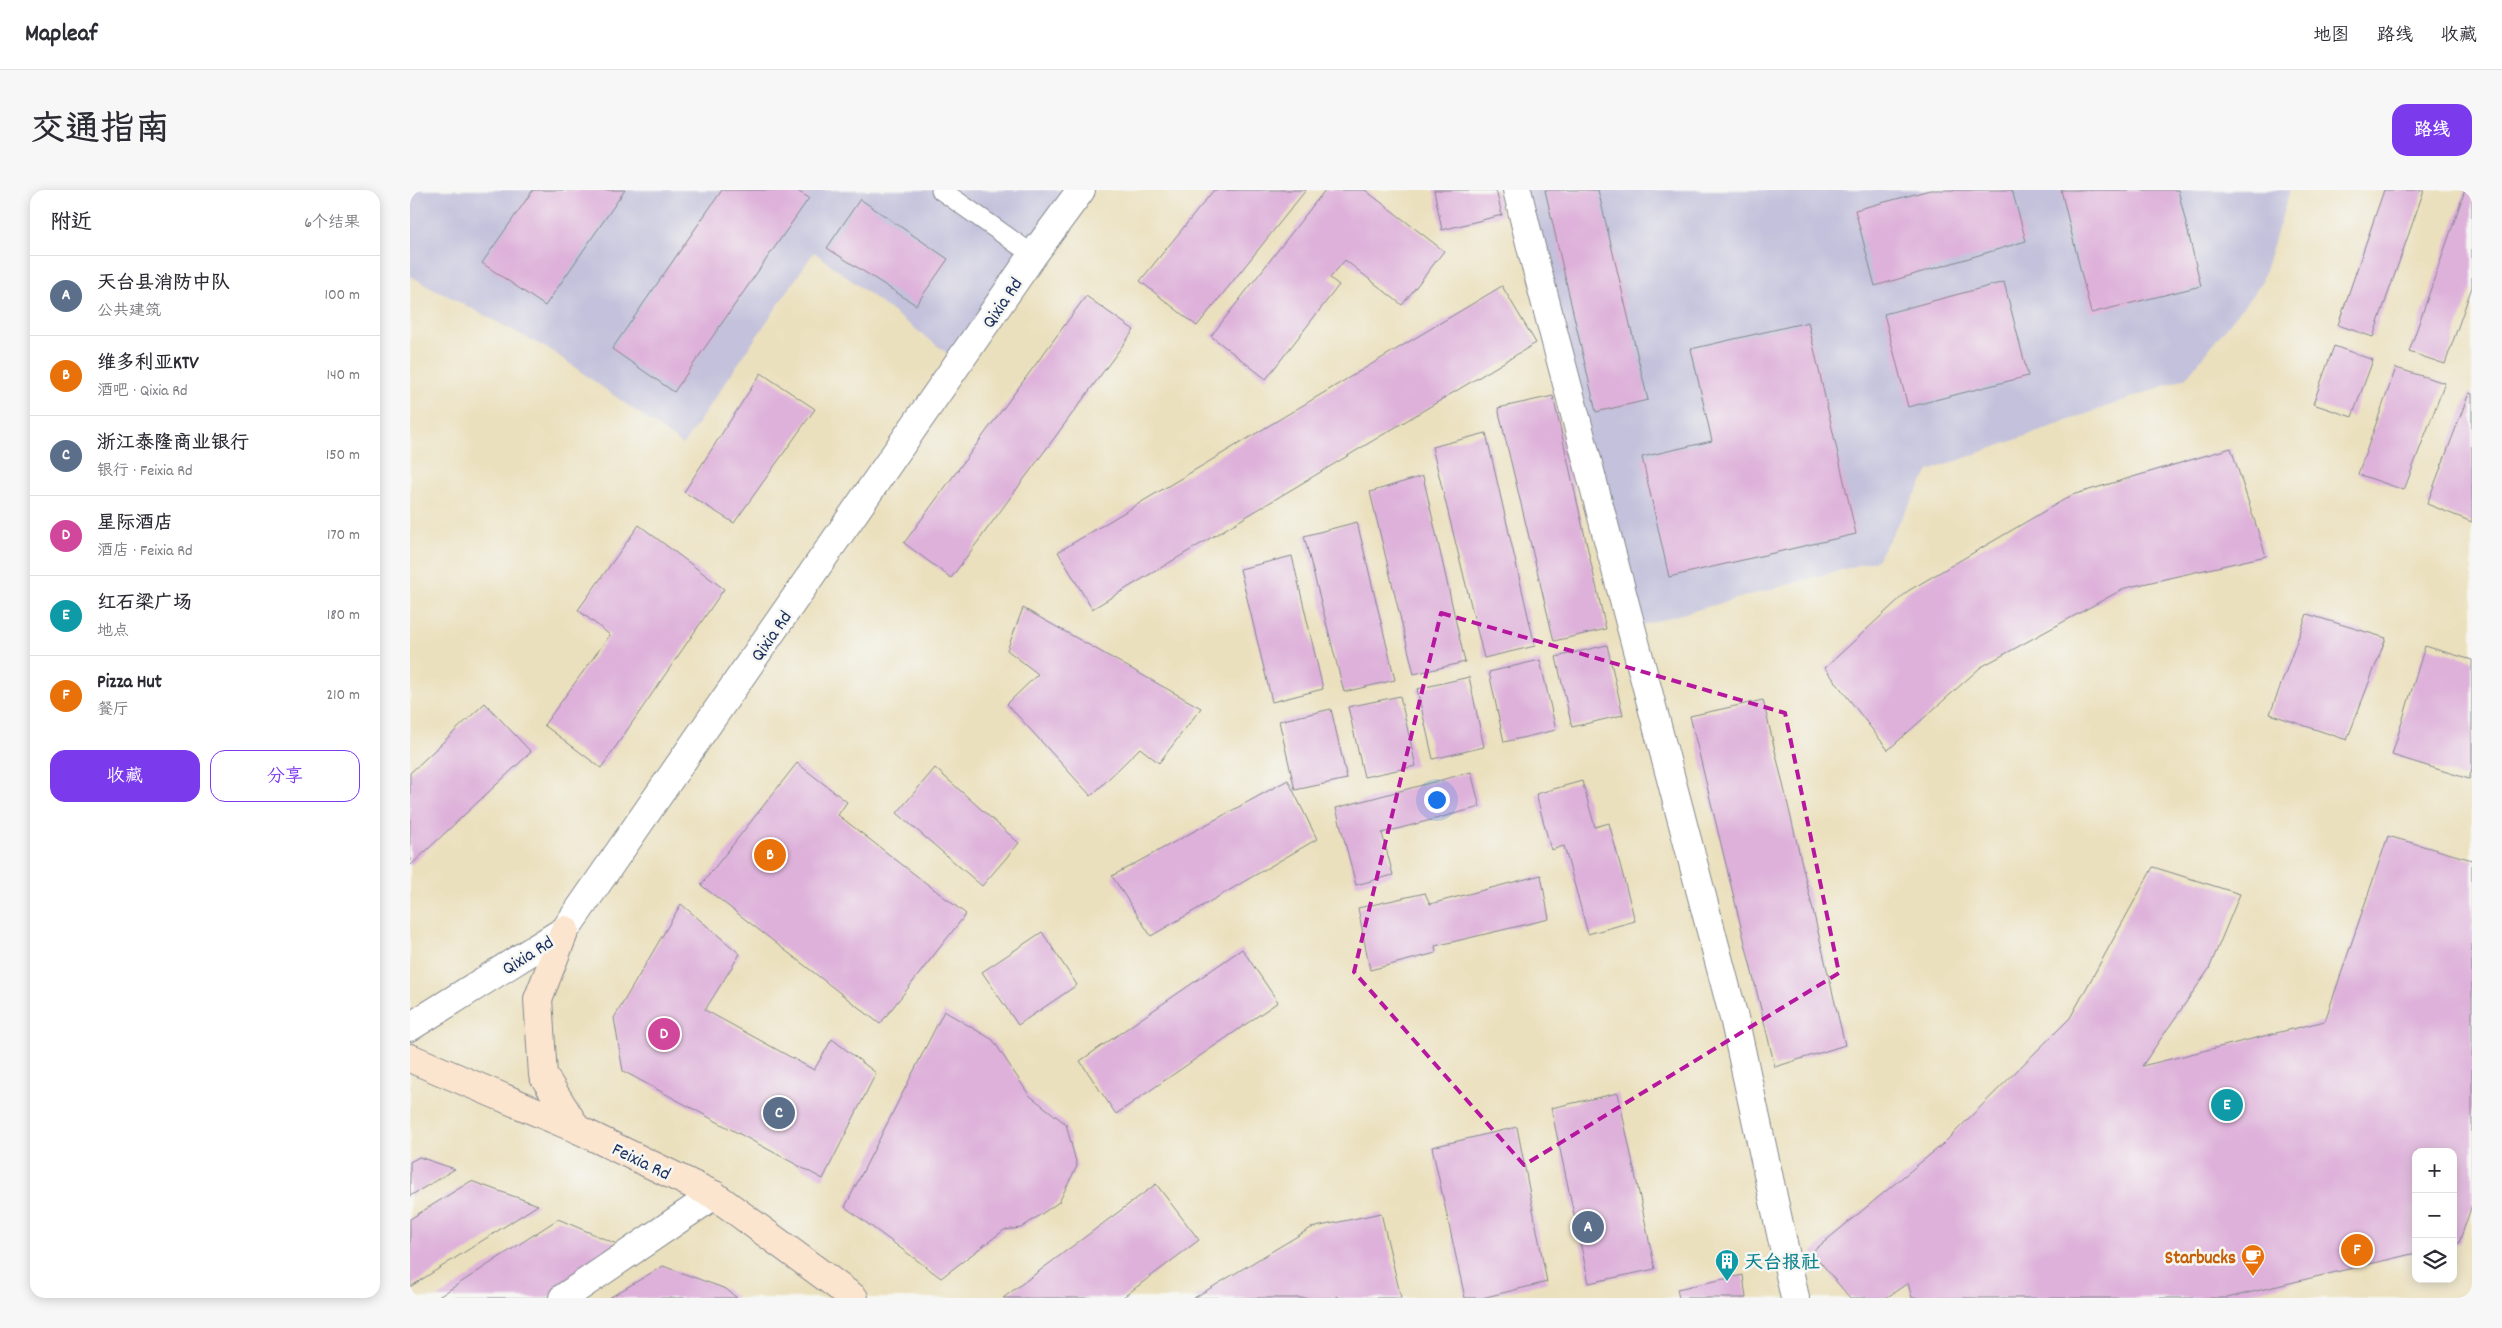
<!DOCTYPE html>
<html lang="zh">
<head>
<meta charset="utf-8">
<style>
  body { margin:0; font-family:Dekko,"LXGW WenKai TC",sans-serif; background:#f7f7f7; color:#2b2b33 }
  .controls { position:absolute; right:15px; bottom:15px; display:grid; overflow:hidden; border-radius:10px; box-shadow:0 2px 12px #0003 }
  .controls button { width:45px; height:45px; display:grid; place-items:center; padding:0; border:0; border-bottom:1px solid #e1e1e2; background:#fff; color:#2b2b33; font:25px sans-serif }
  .you { position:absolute; left:1026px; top:609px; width:18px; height:18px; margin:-12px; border:4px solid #fff; border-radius:50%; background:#1a73e8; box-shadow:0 0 0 8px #1a73e833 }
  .badge { display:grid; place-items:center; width:32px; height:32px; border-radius:50%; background:#7c3aed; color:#fff; font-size:16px; font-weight:700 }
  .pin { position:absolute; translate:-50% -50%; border:2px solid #fff; box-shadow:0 1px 5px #0006 }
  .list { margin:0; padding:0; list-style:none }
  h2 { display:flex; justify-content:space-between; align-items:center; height:65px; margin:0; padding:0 20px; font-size:21px }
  h2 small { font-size:16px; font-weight:400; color:#7c7c81 }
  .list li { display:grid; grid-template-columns:32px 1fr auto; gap:15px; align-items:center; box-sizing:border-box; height:80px; padding:0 20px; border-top:1px solid #e1e1e2 }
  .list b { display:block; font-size:19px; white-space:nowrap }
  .list p { margin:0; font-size:16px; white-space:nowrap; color:#7c7c81 }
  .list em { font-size:16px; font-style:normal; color:#7c7c81 }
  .actions { display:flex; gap:10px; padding:15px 20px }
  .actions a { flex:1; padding:11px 0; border:1px solid #7c3aed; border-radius:15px; text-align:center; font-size:18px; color:#7c3aed }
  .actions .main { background:#7c3aed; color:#fff }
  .icon { flex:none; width:28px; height:28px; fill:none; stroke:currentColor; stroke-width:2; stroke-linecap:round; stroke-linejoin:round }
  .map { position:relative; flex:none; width:2062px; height:1108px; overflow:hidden; border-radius:15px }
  header { display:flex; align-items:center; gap:30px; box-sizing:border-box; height:70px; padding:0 25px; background:#fff; border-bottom:1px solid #e1e1e2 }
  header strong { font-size:24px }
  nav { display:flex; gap:28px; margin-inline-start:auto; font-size:18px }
  .intro { display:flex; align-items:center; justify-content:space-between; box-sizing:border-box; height:120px; padding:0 30px }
  h1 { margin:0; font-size:35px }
  .button { padding:12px 22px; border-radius:15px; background:#7c3aed; color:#fff; font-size:18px; font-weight:700 }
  main { display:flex; gap:30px; padding:0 30px }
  aside { flex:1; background:#fff; border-radius:15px; box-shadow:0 2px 12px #0003 }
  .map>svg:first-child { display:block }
  .industrial { fill:#c3c1db }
  .building { fill:#deb1da }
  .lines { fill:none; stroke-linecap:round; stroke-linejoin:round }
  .service-casing { stroke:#83888e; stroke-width:21 }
  .minor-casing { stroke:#83888e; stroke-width:30 }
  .tertiary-casing { stroke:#83888e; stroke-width:30 }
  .secondary-casing { stroke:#83888e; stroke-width:30 }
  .service { stroke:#fff; stroke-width:19 }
  .minor { stroke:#fff; stroke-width:28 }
  .tertiary { stroke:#fff; stroke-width:28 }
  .secondary { stroke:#fbe5cf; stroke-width:28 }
  .marked { fill:none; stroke:#b5179e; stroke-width:4; stroke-dasharray:10 6; stroke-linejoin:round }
  .labels { text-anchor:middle; stroke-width:5; stroke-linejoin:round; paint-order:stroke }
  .street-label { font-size:19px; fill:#1b2f5e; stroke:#f6f6f2 }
  .food-label { font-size:19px; font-weight:bold; fill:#c56008; stroke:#f6f6f2; text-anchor:end }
  .culture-label { font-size:19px; font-weight:bold; fill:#0d838f; stroke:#f6f6f2; text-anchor:start }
</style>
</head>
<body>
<header>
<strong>Mapleaf</strong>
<nav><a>地图</a><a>路线</a><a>收藏</a></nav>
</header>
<div class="intro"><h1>交通指南</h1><a class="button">路线</a></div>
<main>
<aside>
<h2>附近<small>6个结果</small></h2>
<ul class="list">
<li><span class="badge" style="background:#5c6f8a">A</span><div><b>天台县消防中队</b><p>公共建筑</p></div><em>100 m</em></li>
<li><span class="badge" style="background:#e8710a">B</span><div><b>维多利亚KTV</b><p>酒吧 · Qixia Rd</p></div><em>140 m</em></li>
<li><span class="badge" style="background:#5c6f8a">C</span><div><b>浙江泰隆商业银行</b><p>银行 · Feixia Rd</p></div><em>150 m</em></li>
<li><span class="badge" style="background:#d1479c">D</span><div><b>星际酒店</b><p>酒店 · Feixia Rd</p></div><em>170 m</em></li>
<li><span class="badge" style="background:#0f9aa8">E</span><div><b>红石梁广场</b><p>地点</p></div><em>180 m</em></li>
<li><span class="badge" style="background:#e8710a">F</span><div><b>Pizza Hut</b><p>餐厅</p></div><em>210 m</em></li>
</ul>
<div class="actions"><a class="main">收藏</a><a>分享</a></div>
</aside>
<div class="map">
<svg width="2062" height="1108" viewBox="0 0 2062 1108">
  <rect width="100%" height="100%" fill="#f6f6f2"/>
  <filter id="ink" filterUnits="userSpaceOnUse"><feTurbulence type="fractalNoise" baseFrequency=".02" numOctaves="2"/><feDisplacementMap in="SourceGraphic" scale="10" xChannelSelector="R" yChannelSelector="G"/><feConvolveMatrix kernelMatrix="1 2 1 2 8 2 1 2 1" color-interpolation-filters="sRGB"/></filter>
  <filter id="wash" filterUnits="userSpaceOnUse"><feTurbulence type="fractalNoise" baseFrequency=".0096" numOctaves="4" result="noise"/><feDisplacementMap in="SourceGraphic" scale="20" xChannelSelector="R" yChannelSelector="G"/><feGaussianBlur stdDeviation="1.12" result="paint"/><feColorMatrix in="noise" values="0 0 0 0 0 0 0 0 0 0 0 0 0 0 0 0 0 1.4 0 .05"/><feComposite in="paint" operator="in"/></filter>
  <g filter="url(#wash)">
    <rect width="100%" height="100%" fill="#ebe0bd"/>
    <g class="industrial">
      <path d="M0,0H671L550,173L404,62L273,255L142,161L0,86Z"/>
      <path d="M1114,0H1880L1851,94L1776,188L1519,281L1467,370L1221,438Z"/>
    </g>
    <g id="blocks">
      <g class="building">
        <path d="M123,0H215L135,116L72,73Z"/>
        <path d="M312,0H386L399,8L264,202L202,159Z"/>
        <path d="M804,0H896L787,136L730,91Z"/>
        <path d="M915,0H955L1034,61L992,115L935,70L920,88L929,95L856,189L801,146Z"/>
        <path d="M1024,0H1086L1092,25L1032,40Z"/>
        <path d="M1135,0H1188L1238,210L1186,222Z"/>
        <path d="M1520,0H1602L1616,51L1465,96L1445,20Z"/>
        <path d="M1651,0H1768L1791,96L1681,123Z"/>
        <path d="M1974,0H2014L1963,147L1928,135Z"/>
        <path d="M2055,0H2062V97L2035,174L1999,162Z"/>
        <path d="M450,9L538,69L506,115L417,58Z"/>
        <path d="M1594,92L1618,186L1498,217L1474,124Z"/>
        <path d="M1092,96L1126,153L682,419L648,362Z"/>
        <path d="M676,106L724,140L541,388L494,353Z"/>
        <path d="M1398,132L1446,344L1259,387L1232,267L1302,251L1281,159Z"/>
        <path d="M1924,156L1963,170L1942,227L1903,214Z"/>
        <path d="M1986,178L2035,193L1994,300L1948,284Z"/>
        <path d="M351,183L405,219L324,333L274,302Z"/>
        <path d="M2059,203L2062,204V332L2017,314Z"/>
        <path d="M1143,206L1196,439L1144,451L1088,218Z"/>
        <path d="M1076,243L1125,456L1074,468L1022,257Z"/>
        <path d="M1821,258L1856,366L1715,398L1571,477L1478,560L1415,478L1498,401L1662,305Z"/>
        <path d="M1013,286L1055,472L1004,484L960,302Z"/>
        <path d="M947,332L985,490L934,502L894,346Z"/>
        <path d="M229,335L314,399L191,578L134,535L200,445L168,420Z"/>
        <path d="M882,366L913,499L862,512L830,379Z"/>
        <path d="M613,418L791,518L749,573L730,558L681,606L597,514L628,484L597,460Z"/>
        <path d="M1897,424L1976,448L1937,550L1860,524Z"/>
        <path d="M1197,455L1213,525L1162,537L1146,467Z"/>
        <path d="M2015,456L2062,470V580L2059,589L1982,565Z"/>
        <path d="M1130,470L1146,540L1094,552L1079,482Z"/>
        <path d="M1059,487L1074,557L1023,569L1007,499Z"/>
        <path d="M990,506L1006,576L954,587L938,517Z"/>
        <path d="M1353,510L1435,855L1365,877L1280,526Z"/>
        <path d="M75,513L121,562L0,676V583Z"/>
        <path d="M921,519L937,589L885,600L869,531Z"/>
        <path d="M387,573L437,612L428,625L556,724L470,834L291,695Z"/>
        <path d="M525,578L609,653L572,696L487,623Z"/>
        <path d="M1061,582L1070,617L972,643L983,685L946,695L926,618Z"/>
        <path d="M878,590L907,649L741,746L702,686Z"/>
        <path d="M1172,591L1185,637L1199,633L1225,731L1178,744L1154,656L1141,660L1126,604Z"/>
        <path d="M1978,646L2062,670V1015L2049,1053L2043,1054V962H2006V1063L1817,1108H1502L1498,1093L1476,1108H1440L1402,1062L1533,954L1660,828L1743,677L1830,704L1799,779L1732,876L1915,831Z"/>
        <path d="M1131,685L1139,729L1025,756L1026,763L960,780L948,718L1015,703L1020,714Z"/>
        <path d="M271,714L330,764L295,820L404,880L422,849L466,883L413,989L213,881L204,828Z"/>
        <path d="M632,742L667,795L608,835L572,782Z"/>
        <path d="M832,759L868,812L706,924L670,871Z"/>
        <path d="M534,821L583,850L619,905L656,934L667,976L649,1012L611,1038L594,1040L531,1088L435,1017Z"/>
        <path d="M1208,903L1245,1079L1179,1093L1141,918Z"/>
        <path d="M1107,937L1137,1092L1072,1108H1055L1022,957Z"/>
        <path d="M9,967L45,979L0,1006V972Z"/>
        <path d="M61,991L128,1015L0,1097V1029Z"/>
        <path d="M746,994L789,1050L712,1108H593Z"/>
        <path d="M971,1023L991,1108H929L928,1106L925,1108H784L901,1038Z"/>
        <path d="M148,1029L216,1058L138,1108H27Z"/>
        <path d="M253,1076L316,1099L327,1108H199Z"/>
        <path d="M1333,1085L1336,1108H1269L1267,1099Z"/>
      </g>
    </g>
  </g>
  <g filter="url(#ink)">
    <use href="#blocks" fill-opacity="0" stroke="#83888e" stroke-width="1"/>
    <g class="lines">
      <g class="service-casing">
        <path id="service" d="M531,0L623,65"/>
      </g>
      <g class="minor-casing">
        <g id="minor">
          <path d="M1107,0L1122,61L1325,832L1385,1108"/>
          <path d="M153,1108L304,1005"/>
        </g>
      </g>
      <g class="tertiary-casing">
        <path id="tertiary" d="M0,837L155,740L623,65L671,0"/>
      </g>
      <g class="secondary-casing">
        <g id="secondary">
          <path d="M155,740L128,809L133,885L167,939"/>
          <path d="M0,868L167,939L304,1005L444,1108"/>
        </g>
      </g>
      <use href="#service" class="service"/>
      <use href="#minor" class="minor"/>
      <use href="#tertiary" class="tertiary"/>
      <use href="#secondary" class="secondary"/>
    </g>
  </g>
  <path class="marked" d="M1031,423L1375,523L1429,783L1114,975L944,782Z"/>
  <defs>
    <g id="cafe-pin" transform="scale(1.25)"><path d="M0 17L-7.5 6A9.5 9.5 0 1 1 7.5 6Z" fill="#e8710a" stroke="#f6f6f2"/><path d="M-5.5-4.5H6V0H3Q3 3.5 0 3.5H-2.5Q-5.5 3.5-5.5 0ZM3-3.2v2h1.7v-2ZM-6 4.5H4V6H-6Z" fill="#fff"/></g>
    <g id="building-pin" transform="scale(1.25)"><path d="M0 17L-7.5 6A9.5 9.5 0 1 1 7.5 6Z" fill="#0f9aa8" stroke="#f6f6f2"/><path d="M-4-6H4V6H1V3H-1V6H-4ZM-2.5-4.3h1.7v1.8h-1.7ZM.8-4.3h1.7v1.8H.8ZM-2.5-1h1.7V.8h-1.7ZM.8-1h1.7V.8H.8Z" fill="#fff"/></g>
  </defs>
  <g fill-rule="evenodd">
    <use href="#cafe-pin" x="1843" y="1066"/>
    <use href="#building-pin" x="1317" y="1071"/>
  </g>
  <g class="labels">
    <g class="street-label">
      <text transform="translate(591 112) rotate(-56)" y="7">Qixia Rd</text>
      <text transform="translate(360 445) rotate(-55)" y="7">Qixia Rd</text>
      <text transform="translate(117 764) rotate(-32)" y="7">Qixia Rd</text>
      <text transform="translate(232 970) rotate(26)" y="7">Feixia Rd</text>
    </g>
    <g class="food-label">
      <text x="1826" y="1073">Starbucks</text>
    </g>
    <g class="culture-label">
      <text x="1334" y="1078">天台报社</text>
    </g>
  </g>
</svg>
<div class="controls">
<button>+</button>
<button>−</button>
<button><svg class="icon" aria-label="layers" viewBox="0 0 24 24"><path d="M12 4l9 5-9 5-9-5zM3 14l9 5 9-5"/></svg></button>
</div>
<div class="you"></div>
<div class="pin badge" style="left:1178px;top:1037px;background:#5c6f8a">A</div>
<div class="pin badge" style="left:360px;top:665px;background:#e8710a">B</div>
<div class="pin badge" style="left:369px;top:923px;background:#5c6f8a">C</div>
<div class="pin badge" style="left:254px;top:844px;background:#d1479c">D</div>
<div class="pin badge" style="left:1817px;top:915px;background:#0f9aa8">E</div>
<div class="pin badge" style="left:1947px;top:1060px;background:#e8710a">F</div>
</div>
</main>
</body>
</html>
